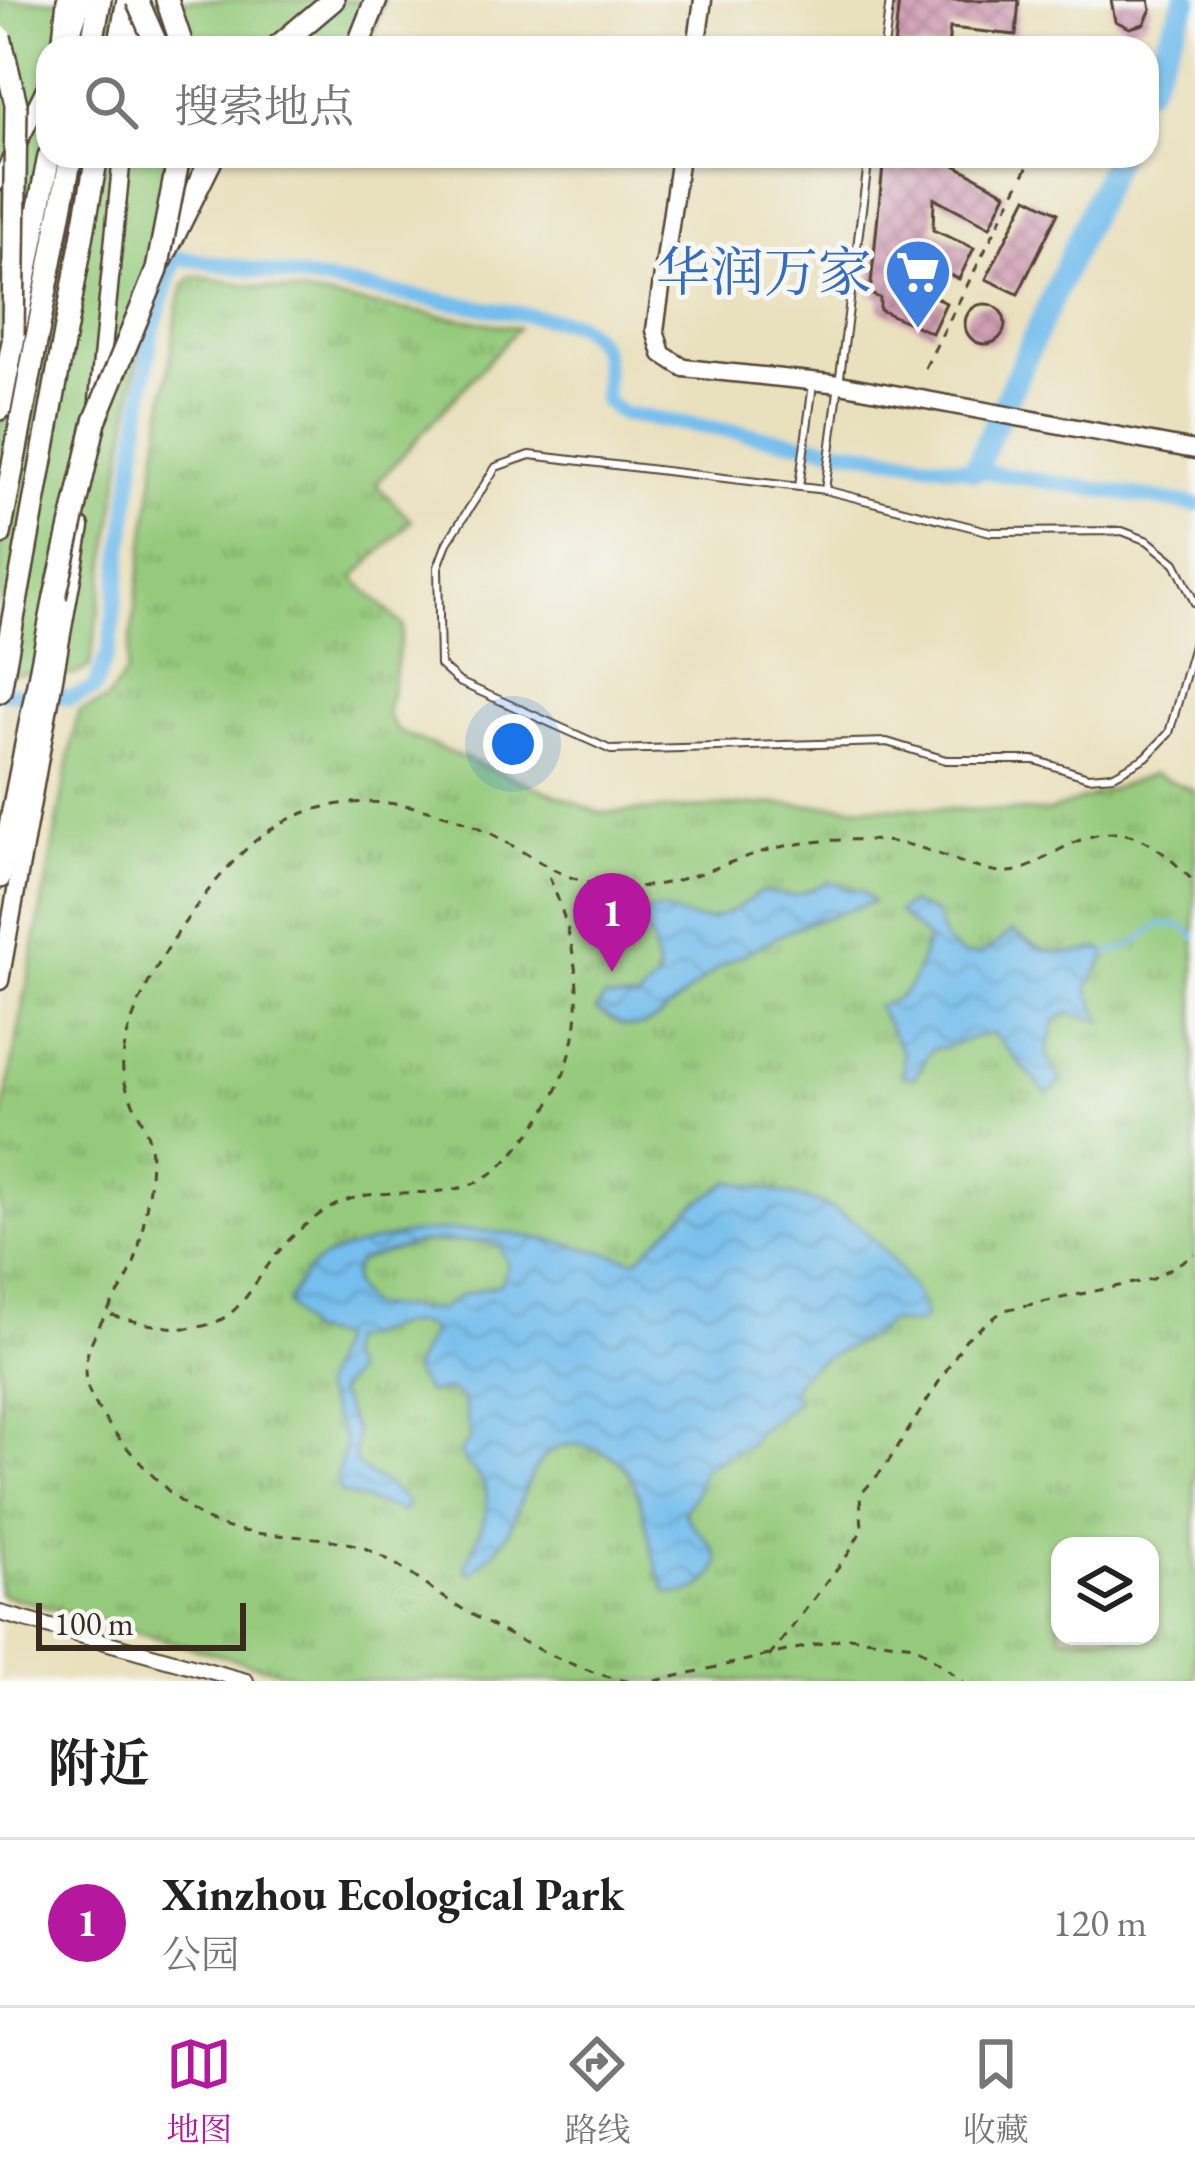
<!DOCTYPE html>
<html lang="zh">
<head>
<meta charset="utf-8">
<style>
  body { margin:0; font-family:"EB Garamond","Noto Serif SC",serif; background:#f6f6f6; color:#222 }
  .controls { position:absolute; right:36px; bottom:36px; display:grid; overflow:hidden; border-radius:24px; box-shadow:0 3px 9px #0004 }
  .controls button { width:108px; height:108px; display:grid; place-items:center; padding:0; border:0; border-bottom:3px solid #e0e0e0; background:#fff; color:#222; font:60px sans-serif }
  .scale { position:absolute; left:36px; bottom:30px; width:210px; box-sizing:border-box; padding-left:12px; border:6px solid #3b2a1e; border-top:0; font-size:33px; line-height:42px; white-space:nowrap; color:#3b2a1e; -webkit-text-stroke:9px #f6f6f2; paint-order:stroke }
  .you { position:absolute; left:513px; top:744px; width:42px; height:42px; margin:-30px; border:9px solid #fff; border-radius:50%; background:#1a73e8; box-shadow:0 0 0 18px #1a73e833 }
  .badge { display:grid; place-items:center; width:78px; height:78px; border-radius:50%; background:#b5179e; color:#fff; font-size:39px; font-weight:700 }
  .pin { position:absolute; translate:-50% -99px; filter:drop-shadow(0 3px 6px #0008) }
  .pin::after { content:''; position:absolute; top:63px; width:42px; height:36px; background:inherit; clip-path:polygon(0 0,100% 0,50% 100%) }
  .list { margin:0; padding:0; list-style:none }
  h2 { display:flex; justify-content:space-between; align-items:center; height:156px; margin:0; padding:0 48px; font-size:51px }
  h2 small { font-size:39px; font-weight:400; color:#767676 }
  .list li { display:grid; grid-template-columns:78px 1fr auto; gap:36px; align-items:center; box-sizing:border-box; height:168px; padding:0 48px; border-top:3px solid #e0e0e0 }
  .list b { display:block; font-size:45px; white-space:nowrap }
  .list p { margin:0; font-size:39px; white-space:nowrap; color:#767676 }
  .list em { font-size:39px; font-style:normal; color:#767676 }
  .icon { flex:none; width:66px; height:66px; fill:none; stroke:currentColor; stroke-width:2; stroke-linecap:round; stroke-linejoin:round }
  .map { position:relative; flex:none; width:1195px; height:1681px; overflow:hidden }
  .search { position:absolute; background:#fff; box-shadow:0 3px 9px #0004; left:36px; right:36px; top:36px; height:132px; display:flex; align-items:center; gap:30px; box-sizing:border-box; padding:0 42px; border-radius:36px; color:#767676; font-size:45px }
  .sheet { height:324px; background:#fff }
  nav { display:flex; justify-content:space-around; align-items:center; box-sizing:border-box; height:168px; border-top:3px solid #e0e0e0; background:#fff; font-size:33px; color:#767676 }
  nav a { display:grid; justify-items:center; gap:6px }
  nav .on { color:#b5179e }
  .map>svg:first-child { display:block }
  .green { fill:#95ca7b; stroke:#687a4c; stroke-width:3 }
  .park { fill:url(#park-tufts); stroke:#687a4c; stroke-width:3; fill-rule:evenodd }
  .water { fill:url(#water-waves); stroke:#587486; stroke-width:3; fill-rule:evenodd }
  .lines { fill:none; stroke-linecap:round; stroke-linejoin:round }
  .stream { stroke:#75beed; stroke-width:4.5 }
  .canal { stroke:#75beed; stroke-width:15 }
  .river { stroke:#75beed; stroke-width:24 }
  .building { fill:url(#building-cross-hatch) }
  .service-casing { stroke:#554536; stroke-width:10 }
  .minor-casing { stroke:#554536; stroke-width:18 }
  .tertiary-casing { stroke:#554536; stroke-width:21 }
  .trunk-casing { stroke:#554536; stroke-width:26 }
  .path { stroke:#554536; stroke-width:3; stroke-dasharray:9 9; stroke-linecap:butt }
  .service { stroke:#fff; stroke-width:6 }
  .minor { stroke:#fff; stroke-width:14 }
  .tertiary { stroke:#fff; stroke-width:16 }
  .trunk { stroke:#fff; stroke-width:21 }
  .trunk-bridge-casing { stroke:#554536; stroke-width:26; stroke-linecap:butt }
  .trunk-bridge { stroke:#fff; stroke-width:21 }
  .labels { text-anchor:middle; stroke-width:10; stroke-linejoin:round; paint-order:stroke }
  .shop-label { font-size:54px; fill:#366cbe; stroke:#f6f6f2; text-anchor:end }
</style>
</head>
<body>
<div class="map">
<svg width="1195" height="1681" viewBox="0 0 1195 1681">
  <defs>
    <pattern id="park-tufts" width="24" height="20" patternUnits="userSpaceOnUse" patternTransform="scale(3)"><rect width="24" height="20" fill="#95ca7b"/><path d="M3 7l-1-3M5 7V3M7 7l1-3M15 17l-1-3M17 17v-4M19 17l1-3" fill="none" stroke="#7ba464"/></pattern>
    <pattern id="water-waves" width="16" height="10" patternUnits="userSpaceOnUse" patternTransform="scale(3)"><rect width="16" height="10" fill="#75beed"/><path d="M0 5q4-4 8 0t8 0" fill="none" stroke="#619bbf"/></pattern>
    <pattern id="building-cross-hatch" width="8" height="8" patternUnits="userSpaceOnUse" patternTransform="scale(3)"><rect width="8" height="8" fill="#d19fb5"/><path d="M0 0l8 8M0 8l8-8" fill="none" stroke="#ab8293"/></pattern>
  </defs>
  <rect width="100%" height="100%" fill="#f6f6f2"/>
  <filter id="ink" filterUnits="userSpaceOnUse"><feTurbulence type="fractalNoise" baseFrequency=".00833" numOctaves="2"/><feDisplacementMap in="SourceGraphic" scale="24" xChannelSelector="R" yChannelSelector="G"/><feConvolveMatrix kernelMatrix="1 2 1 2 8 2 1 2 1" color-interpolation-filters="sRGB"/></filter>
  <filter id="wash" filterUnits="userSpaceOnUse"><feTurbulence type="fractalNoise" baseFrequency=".004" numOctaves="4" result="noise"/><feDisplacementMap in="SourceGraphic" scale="48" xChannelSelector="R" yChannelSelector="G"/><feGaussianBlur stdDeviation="2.7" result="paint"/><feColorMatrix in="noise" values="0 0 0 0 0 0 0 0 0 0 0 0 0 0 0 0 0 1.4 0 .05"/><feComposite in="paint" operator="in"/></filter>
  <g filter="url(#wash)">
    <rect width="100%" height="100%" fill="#e9e0bd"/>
    <path class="green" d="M0,0H384L367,48H48V156H219L157,236L90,667L73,675L0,673Z"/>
    <path class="park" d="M193,276L518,328L376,484L411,521L354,578L403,626L387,714L397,731L600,813L769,804L1048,812L1153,774L1195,791V1681H314L0,1594V1130L78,712L106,701L126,673L177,310L184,285ZM1060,1546H1150V1636H1060Z"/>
    <g class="water">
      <path d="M829,882L862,891L873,902L796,927L719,967L657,1019L641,1026H624L596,1010L604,998L637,1000L659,977L652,942L638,917C659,898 681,923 705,919C727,917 743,904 760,892L795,896Z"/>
      <path d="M910,903L935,913L945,941L962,955L983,954L1013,931C1043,954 1062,958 1098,948L1108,954L1087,988L1103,1021L1070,1013L1056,1020L1046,1055L1062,1082L1047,1094L994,1034C969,1034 956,1048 932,1049L914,1078L902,1075L904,1055L877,1006C916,997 914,974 928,940L898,912Z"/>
      <path d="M730,1181C763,1190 803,1195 833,1209C867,1224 915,1281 925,1317L917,1324L888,1322C861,1353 811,1349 791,1391L797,1401C783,1417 758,1423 750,1444L702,1469L697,1492L684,1511C693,1535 740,1554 705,1584C693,1594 682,1595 667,1592C648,1557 649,1514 631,1478C623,1462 612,1455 596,1449C534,1427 527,1494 508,1532C501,1547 483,1561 471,1574L465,1568C474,1541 496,1510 482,1482C475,1468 465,1469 460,1452L471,1438L463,1401L452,1391L427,1393L412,1371L432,1330C408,1311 375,1339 347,1339L345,1356L353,1373L337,1392L356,1432L354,1461C370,1480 395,1484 408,1505L403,1512L341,1493L336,1481L345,1443L321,1388L338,1338L307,1332L287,1303C310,1257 325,1255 372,1242C471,1216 539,1238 636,1260L692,1207ZM482,1241L500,1247L508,1264L501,1284L461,1295L439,1310L369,1306C354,1291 348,1280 358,1261L419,1243Z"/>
    </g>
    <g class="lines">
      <path class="stream" d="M1108,954L1132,945L1159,924L1182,926L1195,937"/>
      <path class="canal" d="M0,692L71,698L94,689L109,650L151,336L176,257L575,323C611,343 605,363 605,401L623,414L1195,505"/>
      <g class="river">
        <path d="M1147,87L1186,0"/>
        <path d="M975,469L1116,156"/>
      </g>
    </g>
    <g id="blocks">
      <g class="building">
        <path d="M899,0H1019L1016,35L950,28L948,48H894Z"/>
        <path d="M1111,0H1149L1151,9L1144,24L1130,28L1115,21Z"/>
        <path d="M884,156H938L1006,193L990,227L934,198L933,230L974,248L959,279L929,265L927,293L946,303L932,333L880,310V298L870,294Z"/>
        <path d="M1027,197L1058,213L1018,294L986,279Z"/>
        <circle cx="985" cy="324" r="20"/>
      </g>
    </g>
  </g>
  <g filter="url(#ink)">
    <use href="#blocks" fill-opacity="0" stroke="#554536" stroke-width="3"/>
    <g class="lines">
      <g class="service-casing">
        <g id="service">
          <path d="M884,48L890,0"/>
          <path d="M799,487L813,384"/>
          <path d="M825,490L869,156"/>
          <path d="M1195,603L1175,563L1148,541L1122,531L991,532L825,490L530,455L496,467L447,543L438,567L440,665L459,682L611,750L887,742L946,760H1035L1088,777L1114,775L1146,757L1169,733L1195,642"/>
        </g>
      </g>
      <g class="minor-casing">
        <path id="minor" d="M0,1613L246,1681"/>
      </g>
      <g class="tertiary-casing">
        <g id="tertiary">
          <path d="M68,45L83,0"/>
          <path d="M137,48L143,13"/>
          <path d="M696,48L703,0"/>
          <path d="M680,156L655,330L662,354L684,368L840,384L1195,450"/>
          <path d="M0,181L48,82"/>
          <path d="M98,400L122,156"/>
          <path d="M0,981L81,527"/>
        </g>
      </g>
      <g class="trunk-casing">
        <g id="trunk">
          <path d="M167,0L183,48"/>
          <path d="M63,48L68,0"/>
          <path d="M91,48L100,0"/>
          <path d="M119,48L128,0"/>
          <path d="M276,48L333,0"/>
          <path d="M357,48L376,0"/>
          <path d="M162,259L213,156"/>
          <path d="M0,409L49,156"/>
          <path d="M0,534L71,156"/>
          <path d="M0,691L97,156"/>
          <path d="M0,877L55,597"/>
        </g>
      </g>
      <g class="path">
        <path d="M925,368L1033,156"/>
        <path d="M111,1315C273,1362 224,1270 330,1208C370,1184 420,1199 464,1187C487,1181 506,1163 521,1144C592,1061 590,970 547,872"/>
        <path d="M769,1657L849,1553L862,1529L860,1495L885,1467L966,1339L1004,1310L1153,1279L1195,1254"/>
        <path d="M628,1681C583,1675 492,1628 453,1603C425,1586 398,1562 367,1549C318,1530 259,1542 211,1522C176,1507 92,1418 86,1381C79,1342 117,1303 132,1269C142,1244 154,1172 150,1146C147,1121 125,1098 123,1072C117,1006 212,871 264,834C331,786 420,798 490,833C539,859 563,885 623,887C687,889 737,852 798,844C829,839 868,838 899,843C935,848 973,873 1008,872C1028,871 1042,859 1059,850C1122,816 1149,836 1195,883"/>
        <path d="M655,1681L848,1637L914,1645L963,1681"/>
      </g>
      <use href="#service" class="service"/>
      <use href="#minor" class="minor"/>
      <use href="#tertiary" class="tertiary"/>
      <use href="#trunk" class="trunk"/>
      <g class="trunk-bridge-casing">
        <g id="trunk-bridge">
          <path d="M137,0L158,48"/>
          <path d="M0,37L16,104L13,335"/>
          <path d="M55,597L95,421L157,270L179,156"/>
        </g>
      </g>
      <use href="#trunk-bridge" class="trunk-bridge"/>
    </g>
  </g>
  <defs>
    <g id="supermarket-pin" transform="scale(3.45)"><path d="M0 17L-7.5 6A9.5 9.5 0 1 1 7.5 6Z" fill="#3f7fe0" stroke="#f6f6f2"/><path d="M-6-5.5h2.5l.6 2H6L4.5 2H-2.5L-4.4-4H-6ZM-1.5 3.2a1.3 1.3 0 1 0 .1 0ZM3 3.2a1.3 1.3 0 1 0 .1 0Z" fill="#fff"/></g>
  </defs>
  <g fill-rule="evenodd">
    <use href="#supermarket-pin" x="918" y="272"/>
  </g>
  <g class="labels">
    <g class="shop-label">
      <text x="872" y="291">华润万家</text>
    </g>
  </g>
</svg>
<div class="controls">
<button><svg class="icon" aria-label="layers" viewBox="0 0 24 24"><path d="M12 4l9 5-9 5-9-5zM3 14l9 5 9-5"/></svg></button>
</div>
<div class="scale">100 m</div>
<div class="you"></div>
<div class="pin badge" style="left:612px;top:972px">1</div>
<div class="search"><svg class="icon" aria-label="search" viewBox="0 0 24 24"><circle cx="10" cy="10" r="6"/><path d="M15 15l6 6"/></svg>搜索地点</div>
</div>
<section class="sheet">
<h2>附近<small></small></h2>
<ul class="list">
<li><span class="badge">1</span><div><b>Xinzhou Ecological Park</b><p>公园</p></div><em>120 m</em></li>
</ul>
</section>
<nav>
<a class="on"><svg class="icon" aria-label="map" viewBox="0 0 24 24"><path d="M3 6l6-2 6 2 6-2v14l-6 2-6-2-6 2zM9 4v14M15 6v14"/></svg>地图</a>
<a><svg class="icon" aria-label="directions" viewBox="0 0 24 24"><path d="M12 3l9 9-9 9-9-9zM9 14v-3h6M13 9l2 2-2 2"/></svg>路线</a>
<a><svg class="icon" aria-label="saved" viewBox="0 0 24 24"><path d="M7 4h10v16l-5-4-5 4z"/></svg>收藏</a>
</nav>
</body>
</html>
